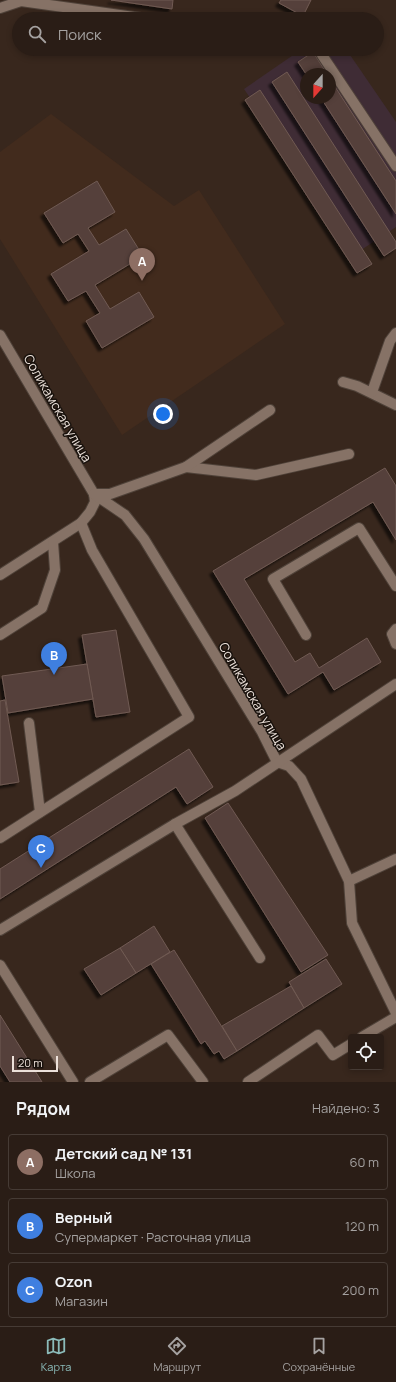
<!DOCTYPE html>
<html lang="ru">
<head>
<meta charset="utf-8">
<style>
  body { margin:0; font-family:Manrope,sans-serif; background:#32261f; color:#f1f3f6 }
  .controls { position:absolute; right:12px; bottom:12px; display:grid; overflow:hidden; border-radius:4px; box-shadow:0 2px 6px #0003 }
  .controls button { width:36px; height:36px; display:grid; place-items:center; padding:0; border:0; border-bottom:1px solid #463b35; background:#2a1d16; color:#f1f3f6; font:20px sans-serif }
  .compass { position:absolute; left:300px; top:68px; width:36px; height:36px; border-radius:50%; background:#2a1d16; box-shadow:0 2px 6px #0003; rotate:201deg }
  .scale { position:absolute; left:12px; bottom:10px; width:46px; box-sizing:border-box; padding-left:4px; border:2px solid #ece1da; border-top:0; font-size:11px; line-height:14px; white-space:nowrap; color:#ece1da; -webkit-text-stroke:3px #19120d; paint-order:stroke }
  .you { position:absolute; left:163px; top:414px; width:14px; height:14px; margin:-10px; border:3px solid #fff; border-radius:50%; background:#1a73e8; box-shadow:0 0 0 6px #1a73e833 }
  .badge { display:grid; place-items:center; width:26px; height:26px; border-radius:50%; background:#8bbbb9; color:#fff; font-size:13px; font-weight:700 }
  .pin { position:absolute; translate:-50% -33px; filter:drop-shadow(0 1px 2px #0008) }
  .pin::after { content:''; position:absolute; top:21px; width:14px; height:12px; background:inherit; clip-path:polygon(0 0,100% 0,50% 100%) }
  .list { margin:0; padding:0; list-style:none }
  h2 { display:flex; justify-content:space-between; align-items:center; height:52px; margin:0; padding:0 16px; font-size:17px }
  h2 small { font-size:13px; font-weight:400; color:#a5a2a1 }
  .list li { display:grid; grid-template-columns:26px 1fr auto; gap:12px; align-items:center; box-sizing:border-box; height:56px; margin:0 8px 8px; padding:0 8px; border:1px solid #463b35; border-radius:4px }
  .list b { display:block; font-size:15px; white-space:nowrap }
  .list p { margin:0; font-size:13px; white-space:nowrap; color:#a5a2a1 }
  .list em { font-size:13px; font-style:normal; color:#a5a2a1 }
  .icon { flex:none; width:22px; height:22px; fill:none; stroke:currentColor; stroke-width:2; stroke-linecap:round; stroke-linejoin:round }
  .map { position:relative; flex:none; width:396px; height:1082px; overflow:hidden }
  .search { position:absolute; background:#2a1d16; box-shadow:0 2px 6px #0003; left:12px; right:12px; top:12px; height:44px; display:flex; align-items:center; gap:10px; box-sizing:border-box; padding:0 14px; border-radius:22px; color:#a5a2a1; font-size:15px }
  .sheet { height:244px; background:#2a1d16 }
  nav { display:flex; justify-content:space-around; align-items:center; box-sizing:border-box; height:56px; border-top:1px solid #463b35; background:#2a1d16; font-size:11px; color:#a5a2a1 }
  nav a { display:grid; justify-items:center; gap:2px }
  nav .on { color:#8bbbb9 }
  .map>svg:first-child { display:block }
  .built { fill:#422b1d }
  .industrial { fill:#3f2c35; fill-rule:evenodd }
  .building { fill:#55403a; stroke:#705a53; filter:url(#shadow) }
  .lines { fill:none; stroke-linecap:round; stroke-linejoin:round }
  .minor-casing { stroke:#4f4239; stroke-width:12 }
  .minor { stroke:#867266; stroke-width:10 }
  .labels { text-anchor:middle; stroke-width:3; stroke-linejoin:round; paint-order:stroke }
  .street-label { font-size:13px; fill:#ece1da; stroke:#19120d }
</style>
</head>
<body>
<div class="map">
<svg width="396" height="1082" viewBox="0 0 396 1082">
  <defs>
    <filter id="shadow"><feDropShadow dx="-3.5" dy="3.5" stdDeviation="1" flood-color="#0009"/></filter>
  </defs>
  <rect width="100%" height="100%" fill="#38271d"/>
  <path class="built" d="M51,114L174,206L199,190L285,324L122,435L0,239V152Z"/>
  <path class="industrial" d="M302,49H346L396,122V227L355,254L244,89ZM306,74H330V98H306Z"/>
  <g class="building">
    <path d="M111,0H173L172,9Z"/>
    <path d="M281,0H311L303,16L279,3Z"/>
    <path d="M313,52L327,74H306L298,62Z"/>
    <path d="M287,72L396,242V248L384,256L272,82Z"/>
    <path d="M330,79L396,181V214L321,98H330Z"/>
    <path d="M260,90L372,264L357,273L245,100Z"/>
    <path d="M97,181L115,212L88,228L99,245L126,229L143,256L95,285L110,309L139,292L154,317L102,348L86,321L100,313L86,291L68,301L51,274L89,251L78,234L63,243L44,213Z"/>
    <path d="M385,468L396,486V540L373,502L244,579L295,662L310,653L319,668L367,638L381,662L334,690L323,672L288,694L213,571Z"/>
    <path d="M116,630L130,712L96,717L82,635Z"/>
    <path d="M87,664L93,699L8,713L2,676Z"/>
    <path d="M5,700L19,782L0,785V701Z"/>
    <path d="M189,749L213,787L187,804L176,787L0,899V869Z"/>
    <path d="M228,803L328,955L301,972L205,818Z"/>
    <path d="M154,926L170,952L136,973L120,948Z"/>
    <path d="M120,948L136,973L101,995L84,969Z"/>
    <path d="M174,950L237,1051L224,1059L219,1051L214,1054L205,1041L201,1044L151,964Z"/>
    <path d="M326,959L342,984L304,1008L289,982Z"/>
    <path d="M291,986L304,1008L237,1051L222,1026Z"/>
    <path d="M0,1015L42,1082H10L0,1066Z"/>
  </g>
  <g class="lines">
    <g class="minor-casing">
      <g id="minor">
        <path d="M0,8L21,1L141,18"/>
        <path d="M322,55L396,166"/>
        <path d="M0,335L94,494L95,502L90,512L81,523L0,575"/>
        <path d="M343,382L357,386L396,405"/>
        <path d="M372,392L390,341L396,333"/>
        <path d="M186,467L256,475L349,454"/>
        <path d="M94,494L125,515L144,539L262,732L277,762L289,766L301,779L349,881L352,923L396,1013"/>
        <path d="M94,494H110L186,467L270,410"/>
        <path d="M396,629L392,634L396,644"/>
        <path d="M0,635L42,608L55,570L53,542"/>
        <path d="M306,635L273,579L359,528L396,586"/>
        <path d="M29,723L40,812"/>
        <path d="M0,838L189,717L92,550L81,523"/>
        <path d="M349,881L396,859"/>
        <path d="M0,930L175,824"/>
        <path d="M260,958L175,824L235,791L396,684"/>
        <path d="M0,965L73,1082"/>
        <path d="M362,1037L396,1017"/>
        <path d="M90,1082L168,1035L203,1082"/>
        <path d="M248,1082L318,1035L333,1055L351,1044"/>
      </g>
    </g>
    <use href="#minor" class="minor"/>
  </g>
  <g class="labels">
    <g class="street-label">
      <text transform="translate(58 408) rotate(60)" y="5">Соликамская улица</text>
      <text transform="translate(253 696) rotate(60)" y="5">Соликамская улица</text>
    </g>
  </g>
</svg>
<div class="controls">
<button><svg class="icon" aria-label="locate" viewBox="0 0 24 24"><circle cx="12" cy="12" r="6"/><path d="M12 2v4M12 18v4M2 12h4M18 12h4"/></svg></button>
</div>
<svg class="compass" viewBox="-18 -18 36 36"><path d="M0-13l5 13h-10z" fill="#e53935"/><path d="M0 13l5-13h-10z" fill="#a5a2a1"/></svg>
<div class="scale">20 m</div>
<div class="you"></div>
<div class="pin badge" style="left:142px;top:281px;background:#8d6e63">A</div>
<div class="pin badge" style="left:54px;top:675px;background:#3f7fe0">B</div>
<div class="pin badge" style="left:41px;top:868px;background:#3f7fe0">C</div>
<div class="search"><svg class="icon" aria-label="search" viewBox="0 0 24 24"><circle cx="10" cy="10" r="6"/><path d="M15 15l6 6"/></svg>Поиск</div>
</div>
<section class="sheet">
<h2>Рядом<small>Найдено: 3</small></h2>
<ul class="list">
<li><span class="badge" style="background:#8d6e63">A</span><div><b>Детский сад № 131</b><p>Школа</p></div><em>60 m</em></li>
<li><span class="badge" style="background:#3f7fe0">B</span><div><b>Верный</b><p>Супермаркет · Расточная улица</p></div><em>120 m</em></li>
<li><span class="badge" style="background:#3f7fe0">C</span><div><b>Ozon</b><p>Магазин</p></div><em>200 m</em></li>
</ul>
</section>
<nav>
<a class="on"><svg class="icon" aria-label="map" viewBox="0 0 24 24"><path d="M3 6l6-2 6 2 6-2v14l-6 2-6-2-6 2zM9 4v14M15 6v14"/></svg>Карта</a>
<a><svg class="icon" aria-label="directions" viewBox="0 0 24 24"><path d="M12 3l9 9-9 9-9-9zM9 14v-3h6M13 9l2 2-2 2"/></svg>Маршрут</a>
<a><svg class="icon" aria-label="saved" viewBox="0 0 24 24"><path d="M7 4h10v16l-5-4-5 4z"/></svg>Сохранённые</a>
</nav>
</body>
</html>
